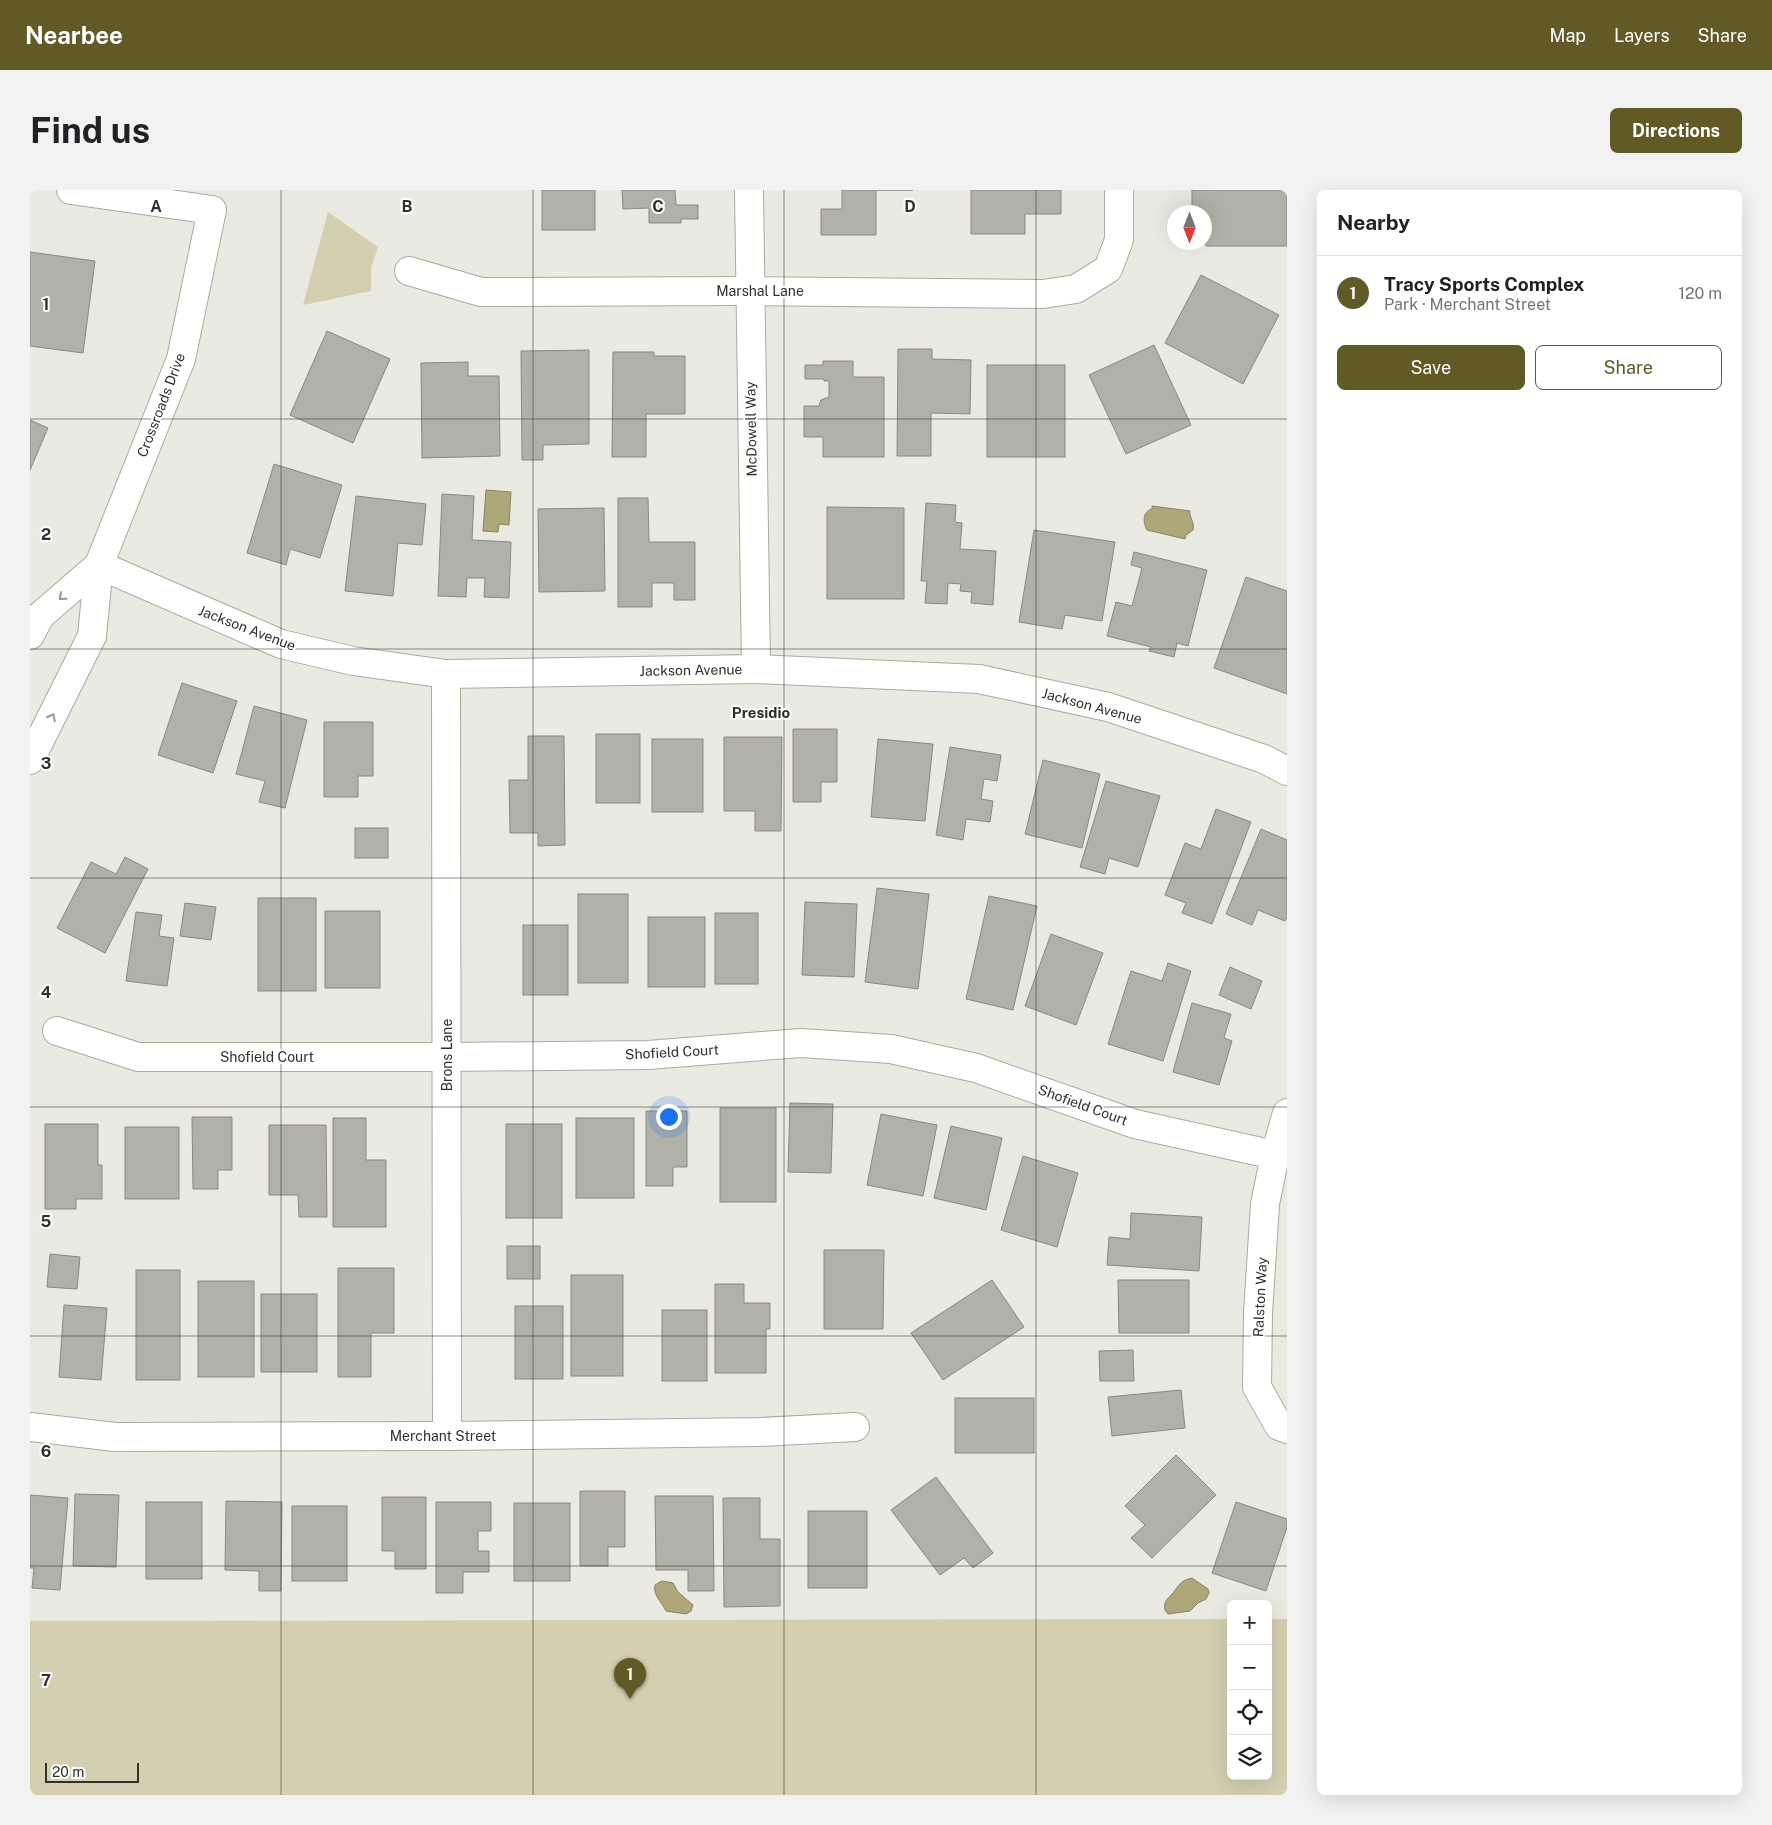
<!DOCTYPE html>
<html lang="en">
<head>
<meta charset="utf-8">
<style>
  body { margin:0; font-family:"Public Sans",sans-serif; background:#f2f2f2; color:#202124 }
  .controls { position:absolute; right:15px; bottom:15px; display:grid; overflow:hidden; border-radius:8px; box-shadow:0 5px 20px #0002 }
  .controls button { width:45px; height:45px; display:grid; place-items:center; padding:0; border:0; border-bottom:1px solid #e0e0e0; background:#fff; color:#202124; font:25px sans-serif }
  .compass { position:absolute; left:1137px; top:15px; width:45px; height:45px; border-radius:50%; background:#fff; box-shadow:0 5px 20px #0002; rotate:180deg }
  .scale { position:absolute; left:15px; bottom:12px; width:94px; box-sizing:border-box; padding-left:5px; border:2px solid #30302c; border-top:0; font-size:14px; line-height:18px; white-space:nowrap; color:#30302c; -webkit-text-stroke:4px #fff; paint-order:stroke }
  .you { position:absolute; left:638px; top:926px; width:18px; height:18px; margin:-12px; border:4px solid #fff; border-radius:50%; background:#1a73e8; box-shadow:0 0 0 8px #1a73e833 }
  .badge { display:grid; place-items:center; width:32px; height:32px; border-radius:50%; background:#615926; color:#fff; font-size:16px; font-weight:700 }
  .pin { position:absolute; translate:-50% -41px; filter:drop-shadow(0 1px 2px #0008) }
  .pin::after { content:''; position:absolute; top:26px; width:18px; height:15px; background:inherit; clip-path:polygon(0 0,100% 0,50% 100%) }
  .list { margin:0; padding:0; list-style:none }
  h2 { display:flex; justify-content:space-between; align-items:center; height:65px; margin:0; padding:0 20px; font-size:21px }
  h2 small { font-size:16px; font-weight:400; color:#757577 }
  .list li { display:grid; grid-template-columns:32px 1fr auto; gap:15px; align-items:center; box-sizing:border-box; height:75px; padding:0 20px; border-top:1px solid #e0e0e0 }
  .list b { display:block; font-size:19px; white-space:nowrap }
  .list p { margin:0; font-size:16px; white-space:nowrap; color:#757577 }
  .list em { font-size:16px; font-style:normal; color:#757577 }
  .actions { display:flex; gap:10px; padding:15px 20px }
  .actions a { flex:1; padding:11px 0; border:1px solid #615926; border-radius:8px; text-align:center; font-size:18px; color:#615926 }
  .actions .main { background:#615926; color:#fff }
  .icon { flex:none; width:28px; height:28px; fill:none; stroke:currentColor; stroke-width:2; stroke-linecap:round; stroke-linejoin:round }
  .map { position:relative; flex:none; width:1257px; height:1605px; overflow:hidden; border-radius:8px }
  header { display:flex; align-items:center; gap:30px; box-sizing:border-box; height:70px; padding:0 25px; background:#615926; color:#fff }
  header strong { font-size:24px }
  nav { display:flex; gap:28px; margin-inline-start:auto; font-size:18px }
  .intro { display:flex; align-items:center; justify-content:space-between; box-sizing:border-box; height:120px; padding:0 30px }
  h1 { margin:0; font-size:35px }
  .button { padding:12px 22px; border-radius:8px; background:#615926; color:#fff; font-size:18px; font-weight:700 }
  main { display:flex; gap:30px; padding:0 30px }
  aside { flex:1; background:#fff; border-radius:8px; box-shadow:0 5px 20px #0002 }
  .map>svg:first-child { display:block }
  .green { fill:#d3cfb0 }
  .water { fill:#ada779; stroke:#888362 }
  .building { fill:#b2b1a9; stroke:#8a8981 }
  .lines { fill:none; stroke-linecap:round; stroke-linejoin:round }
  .minor-casing { stroke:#abaaa1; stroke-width:30 }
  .tertiary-casing { stroke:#abaaa1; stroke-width:30 }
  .minor { stroke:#fff; stroke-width:28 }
  .tertiary { stroke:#fff; stroke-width:28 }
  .oneway { stroke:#989896 }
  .grid { fill:none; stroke:#30302c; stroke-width:1; stroke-opacity:0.55 }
  .labels { text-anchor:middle; stroke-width:4; stroke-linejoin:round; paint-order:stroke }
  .street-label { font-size:14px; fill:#30302c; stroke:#fff }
  .neighbourhood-label { font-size:15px; font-weight:bold; fill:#2c2b24; stroke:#fff }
  .grid-label { font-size:16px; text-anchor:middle; font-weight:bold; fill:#30302c; stroke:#fff; stroke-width:4; stroke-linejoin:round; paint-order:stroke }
</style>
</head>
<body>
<header>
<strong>Nearbee</strong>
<nav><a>Map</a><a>Layers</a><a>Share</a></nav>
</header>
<div class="intro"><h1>Find us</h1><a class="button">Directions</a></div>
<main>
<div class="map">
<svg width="1257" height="1605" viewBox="0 0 1257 1605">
  <rect width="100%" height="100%" fill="#ebeae2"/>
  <g class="green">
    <path d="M298,22L348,57L341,78V101L273,115Z"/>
    <path d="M1201,1429V1586H1238V1429H1257V1605H0V1431Z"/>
  </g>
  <g class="water">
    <path d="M456,300L481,302L479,335L469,334L468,342L453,341Z"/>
    <path d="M1122,316L1160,321C1159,328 1165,332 1163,340L1156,345L1155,349L1117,340C1113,332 1112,322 1122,319Z"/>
    <path d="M1162,1388L1178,1399L1179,1403L1176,1409L1168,1413L1160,1421L1138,1424L1135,1420C1133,1411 1138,1409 1143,1403C1150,1394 1150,1391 1162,1388Z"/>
    <path d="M632,1391L643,1393L648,1402L663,1415L661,1421L656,1424L636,1421C632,1412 623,1406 625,1395Z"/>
  </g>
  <g class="building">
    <rect x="512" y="0" width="53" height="40"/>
    <path d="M592,0H645L646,15H668V29H651V33H619V18L593,19Z"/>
    <path d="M812,0H883H846V45H791V19H812Z"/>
    <path d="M941,0H1031V24H995V44H941Z"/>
    <path d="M1162,0H1257V56H1176V25H1174V22H1162Z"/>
    <path d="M0,62L65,71L53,163L0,156Z"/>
    <path d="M1171,85L1249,125L1213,194L1135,153Z"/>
    <path d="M297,141L360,169L323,253L260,225Z"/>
    <path d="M1124,155L1161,235L1096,264L1059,185Z"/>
    <path d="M868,159H902V169L941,170L940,224L901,223V266H867Z"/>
    <path d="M559,160V254L513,255V270H492L491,161Z"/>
    <path d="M583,162H624V166H655V224H616V267H582Z"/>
    <path d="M793,171H823V187H854V267H793V247H774V216H789L791,210L799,207V191H794V189H775V175H793Z"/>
    <path d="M438,172V186H469L470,266L392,268L391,173Z"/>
    <rect x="957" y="175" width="78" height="92"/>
    <path d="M0,230L18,238L0,280Z"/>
    <path d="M244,274L312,295L290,368L260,359L256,375L217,363Z"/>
    <path d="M412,304L444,306L442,350L481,352L479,408L454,407L455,388H437L436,407L408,406Z"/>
    <path d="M326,306L396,314L392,355L368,353L363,406L315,401Z"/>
    <path d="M588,308H618L619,352H665V410H644V393H622V417H588Z"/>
    <path d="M896,313L926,315L925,332L932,333L930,359L966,361L963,415L941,413L942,402L930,401L931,394L918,393L917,414L895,413L897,391H891Z"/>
    <path d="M797,317L874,318V409H797Z"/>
    <path d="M574,318L575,401L509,402L508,319Z"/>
    <path d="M1004,340L1085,352L1072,431L1035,425L1032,439L989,432Z"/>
    <path d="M1104,362L1177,380L1158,456L1147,453L1144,467L1119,461L1121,457L1077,446L1086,412L1102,416L1112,378L1101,375Z"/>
    <path d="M1216,387L1257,401V504L1184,478Z"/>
    <path d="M152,493L207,511L183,583L128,565Z"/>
    <path d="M224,516L277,530L255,618L229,612L235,591L206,584Z"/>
    <path d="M294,532H343V586H328V607H294Z"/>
    <path d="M763,539H807V592H791V612H763Z"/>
    <rect x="566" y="544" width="44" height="69"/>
    <path d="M498,546H534L535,655L508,656V643H480L479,590H498Z"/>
    <path d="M694,547H752L751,641H725V621H694Z"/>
    <rect x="622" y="549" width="51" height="73"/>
    <path d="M848,549L903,554L895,631L841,627Z"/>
    <path d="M920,557L971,565L967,591L954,589L951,609L963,611L960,632L936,629L933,650L906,645Z"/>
    <path d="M1013,570L1070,584L1052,658L995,644Z"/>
    <path d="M1076,591L1130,606L1108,677L1079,668L1075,684L1050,677Z"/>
    <path d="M1186,619L1221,632L1182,734L1152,723L1156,713L1135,705L1155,653L1171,659Z"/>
    <rect x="325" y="638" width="33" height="30"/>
    <path d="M1231,639L1257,650V727L1255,731L1228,720L1222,735L1196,724Z"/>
    <path d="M95,667L118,679L75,763L27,738L61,672L86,684Z"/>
    <path d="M847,698L899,704L888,799L835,792Z"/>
    <rect x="548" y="704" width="50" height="89"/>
    <path d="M959,706L1007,716L983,820L936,809Z"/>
    <rect x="228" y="708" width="58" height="93"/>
    <path d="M775,712L827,714L824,787L772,785Z"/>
    <path d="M155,713L186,717L181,750L150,746Z"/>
    <rect x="295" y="721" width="55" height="77"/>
    <path d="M106,722L132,725L129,746L144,748L137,796L96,791Z"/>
    <rect x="685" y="723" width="43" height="71"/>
    <rect x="618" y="727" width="57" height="70"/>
    <rect x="493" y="735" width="45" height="70"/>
    <path d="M1021,744L1073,763L1046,835L995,816Z"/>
    <path d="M1138,773L1161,781L1133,871L1078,854L1101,781L1132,791Z"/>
    <path d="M1200,777L1232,791L1221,819L1189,805Z"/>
    <path d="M1162,813L1201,824L1194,848L1202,851L1189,895L1143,882Z"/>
    <path d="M760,913L803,914L801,983L758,982Z"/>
    <rect x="690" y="918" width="56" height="94"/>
    <path d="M616,921H657V977H643V996H616Z"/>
    <path d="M851,924L907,935L893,1006L837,995Z"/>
    <path d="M162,927H202V980H188V999H163Z"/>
    <path d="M303,928H336V970H356V1037H303Z"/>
    <rect x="546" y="928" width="58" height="80"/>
    <path d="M15,934H68V975H72V1009H46V1019H15Z"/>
    <rect x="476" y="934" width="56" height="94"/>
    <path d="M239,935H296L297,1027H269L268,1005H239Z"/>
    <path d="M921,936L972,948L956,1020L904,1008Z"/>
    <rect x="95" y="937" width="54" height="72"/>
    <path d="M993,966L1048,983L1027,1057L971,1040Z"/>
    <path d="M1101,1023L1172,1027L1169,1081L1077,1075L1079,1047L1100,1049Z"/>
    <rect x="477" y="1056" width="33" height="33"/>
    <path d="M794,1060H854L853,1139H794Z"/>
    <path d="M20,1064L50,1067L47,1099L17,1097Z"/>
    <path d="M308,1078H364V1143H341V1187H308Z"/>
    <rect x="106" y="1080" width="44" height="110"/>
    <rect x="541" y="1085" width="52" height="101"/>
    <path d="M962,1090L994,1137L913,1190L881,1143Z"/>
    <path d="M1088,1090H1159V1143H1089Z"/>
    <rect x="168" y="1091" width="56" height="96"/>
    <path d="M685,1094H714V1113H740V1139H736V1183H685Z"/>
    <rect x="231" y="1104" width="56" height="78"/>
    <path d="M34,1115L77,1118L71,1190L29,1187Z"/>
    <rect x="485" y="1116" width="48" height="73"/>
    <rect x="632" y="1120" width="45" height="71"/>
    <path d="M1103,1160L1104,1191H1070L1069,1161Z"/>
    <path d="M1151,1200L1155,1238L1082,1246L1078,1207Z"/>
    <rect x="925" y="1208" width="79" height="55"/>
    <path d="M1146,1265L1186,1305L1122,1368L1101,1348L1115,1335L1095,1316Z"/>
    <path d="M906,1287L963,1363L943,1378L934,1368L910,1385L861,1320Z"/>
    <path d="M550,1301H595V1357H578V1376H550Z"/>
    <path d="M45,1304L89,1305L86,1377L43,1376Z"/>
    <path d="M0,1305L38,1308L30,1400L2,1398L4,1378H0Z"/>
    <path d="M625,1306H683L684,1401H658V1380H626Z"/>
    <path d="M352,1307H396V1379H365V1361H352Z"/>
    <path d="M693,1308H730V1349H750V1416L694,1417Z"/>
    <path d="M196,1311L252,1312L251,1401H229V1381L195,1380Z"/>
    <rect x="116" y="1312" width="56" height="77"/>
    <path d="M406,1312H461V1341H448V1361H459V1382H433V1403H406Z"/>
    <path d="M1206,1312L1257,1329V1337L1236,1401L1182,1383Z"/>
    <rect x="484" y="1313" width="56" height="78"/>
    <rect x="262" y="1316" width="55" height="75"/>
    <rect x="778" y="1321" width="59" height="77"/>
  </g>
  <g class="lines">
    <g class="minor-casing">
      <g id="minor">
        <path d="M719,0L726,479"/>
        <path d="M379,81L451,102L719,101L1013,104L1046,99L1078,79L1089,50V0"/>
        <path d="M69,375L251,454L323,471L416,484L726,479L949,489L1078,517L1234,569L1257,581"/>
        <path d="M416,484L417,1246"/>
        <path d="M27,841L108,867H417L618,865L771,853L861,859L946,878L1105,934L1245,965"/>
        <path d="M1257,923L1245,965L1235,1014L1228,1123L1227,1197L1249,1236L1257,1239"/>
        <path d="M0,1237L85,1247L417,1246L730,1242L825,1237"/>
      </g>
    </g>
    <g class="tertiary-casing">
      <g id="tertiary">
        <path d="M0,445L10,426L69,375"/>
        <path d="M0,570L62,446L69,375L151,169L182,20L41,0"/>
      </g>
    </g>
    <use href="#minor" class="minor"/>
    <use href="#tertiary" class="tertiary"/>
  </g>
  <defs><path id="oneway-chevron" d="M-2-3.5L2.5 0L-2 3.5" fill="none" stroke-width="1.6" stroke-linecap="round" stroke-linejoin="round" transform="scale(1.25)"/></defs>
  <g class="oneway">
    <use href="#oneway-chevron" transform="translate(32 407) rotate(139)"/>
    <use href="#oneway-chevron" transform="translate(22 527) rotate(-63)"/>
  </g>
  <path class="grid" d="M251,0V1605M503,0V1605M754,0V1605M1006,0V1605M0,229H1257M0,459H1257M0,688H1257M0,917H1257M0,1146H1257M0,1376H1257"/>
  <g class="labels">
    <g class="street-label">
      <text x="730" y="106">Marshal Lane</text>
      <text transform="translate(131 215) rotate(-69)" y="5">Crossroads Drive</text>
      <text transform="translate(721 239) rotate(-91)" y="5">McDowell Way</text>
      <text transform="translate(217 438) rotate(21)" y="5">Jackson Avenue</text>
      <text transform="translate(661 480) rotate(-1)" y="5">Jackson Avenue</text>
      <text transform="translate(1062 516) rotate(15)" y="5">Jackson Avenue</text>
      <text transform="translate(642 862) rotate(-3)" y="5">Shofield Court</text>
      <text transform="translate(417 865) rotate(-90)" y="5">Brons Lane</text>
      <text x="237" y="872">Shofield Court</text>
      <text transform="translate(1053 915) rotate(20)" y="5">Shofield Court</text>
      <text transform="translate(1230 1107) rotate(-87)" y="5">Ralston Way</text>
      <text x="413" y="1251">Merchant Street</text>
    </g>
    <g class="neighbourhood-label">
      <text x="731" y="528">Presidio</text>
    </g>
  </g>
  <g class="grid-label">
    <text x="126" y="22">A</text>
    <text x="377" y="22">B</text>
    <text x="628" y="22">C</text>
    <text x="880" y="22">D</text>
    <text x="16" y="120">1</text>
    <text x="16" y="350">2</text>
    <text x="16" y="579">3</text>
    <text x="16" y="808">4</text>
    <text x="16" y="1037">5</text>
    <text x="16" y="1267">6</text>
    <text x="16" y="1496">7</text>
  </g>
</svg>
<div class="controls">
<button>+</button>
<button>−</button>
<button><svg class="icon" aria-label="locate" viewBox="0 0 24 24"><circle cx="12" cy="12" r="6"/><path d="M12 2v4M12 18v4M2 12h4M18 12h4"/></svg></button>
<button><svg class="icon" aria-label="layers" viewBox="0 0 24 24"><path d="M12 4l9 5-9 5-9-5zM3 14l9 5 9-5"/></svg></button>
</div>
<svg class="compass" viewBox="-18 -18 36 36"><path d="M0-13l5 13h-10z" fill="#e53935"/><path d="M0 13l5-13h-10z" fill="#757577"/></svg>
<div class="scale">20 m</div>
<div class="you"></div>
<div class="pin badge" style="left:600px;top:1509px">1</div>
</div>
<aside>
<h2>Nearby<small></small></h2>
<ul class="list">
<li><span class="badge">1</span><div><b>Tracy Sports Complex</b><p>Park · Merchant Street</p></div><em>120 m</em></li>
</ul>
<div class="actions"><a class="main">Save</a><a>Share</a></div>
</aside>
</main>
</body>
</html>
